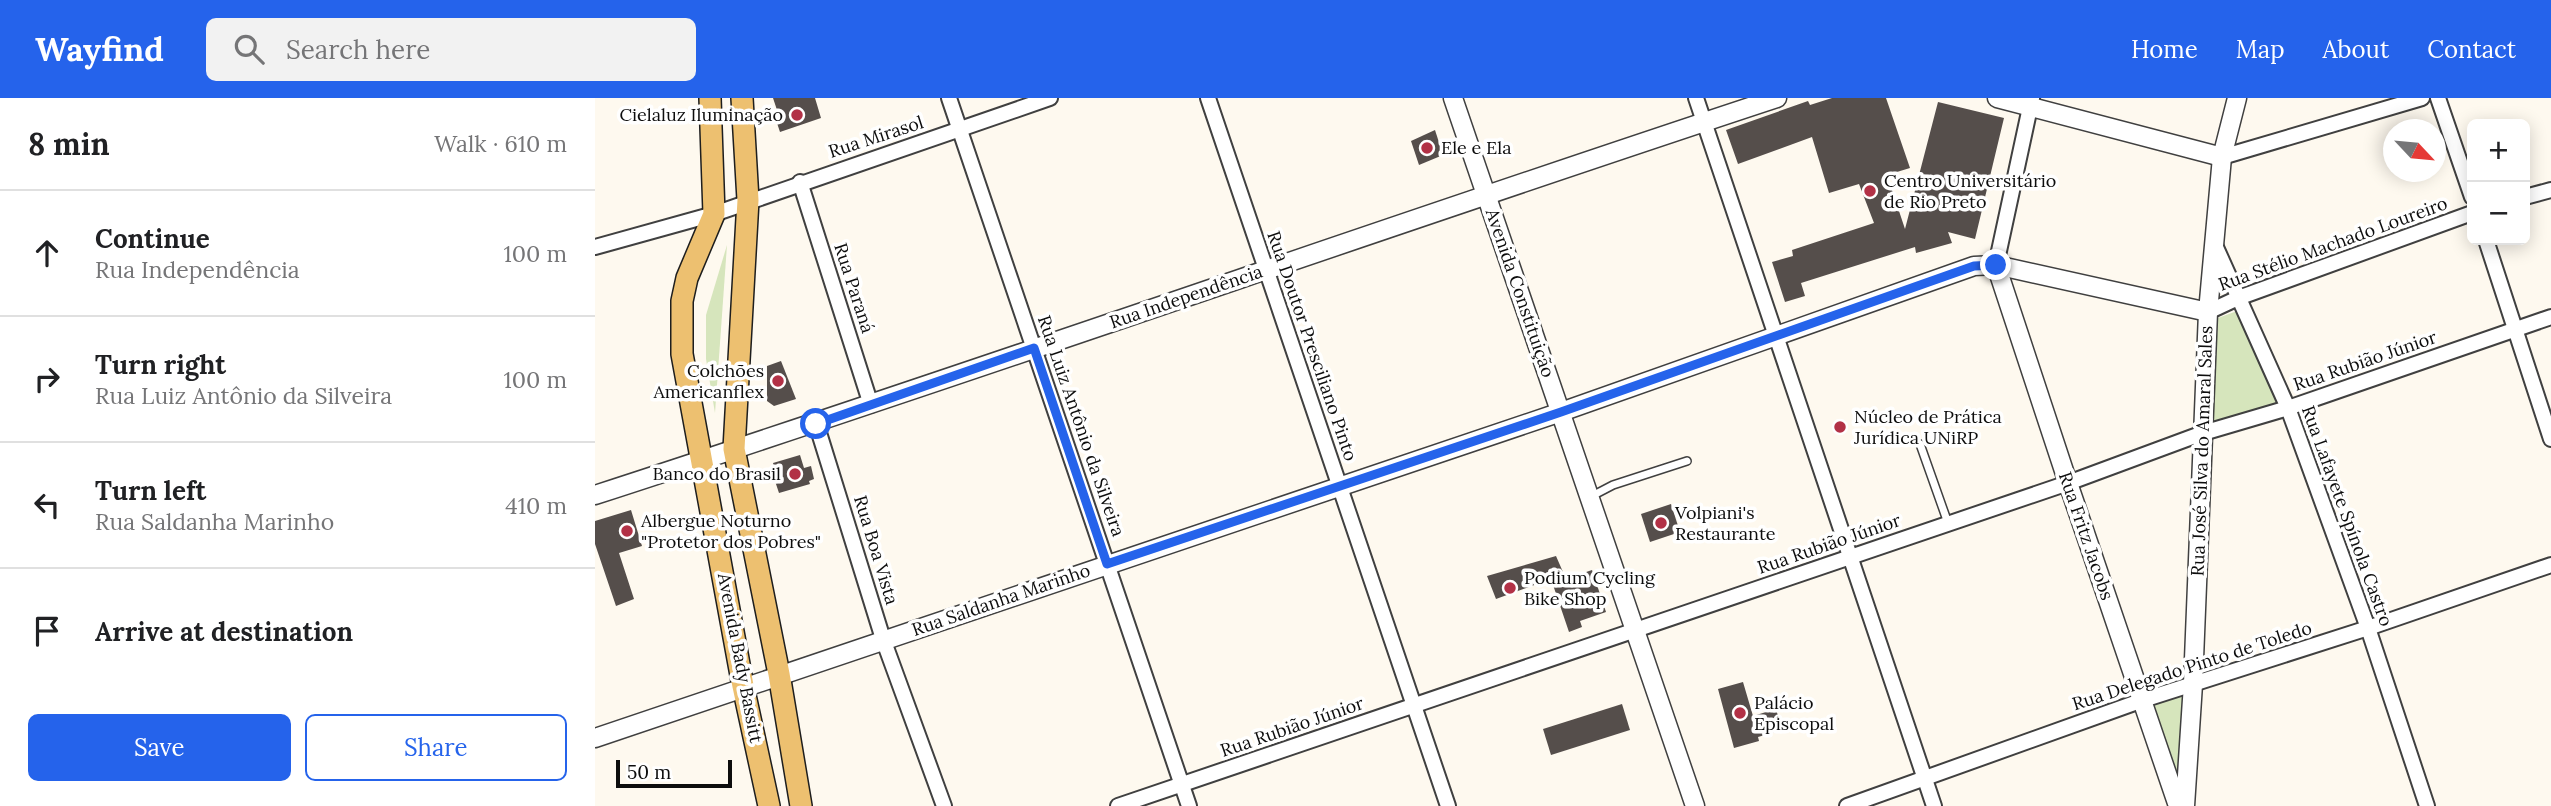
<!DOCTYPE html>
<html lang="en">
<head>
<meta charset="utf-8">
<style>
  body { margin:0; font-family:Lora,serif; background:#f2f2f2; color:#202124 }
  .controls { position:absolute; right:21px; top:21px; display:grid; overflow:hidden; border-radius:10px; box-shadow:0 4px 18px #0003 }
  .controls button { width:63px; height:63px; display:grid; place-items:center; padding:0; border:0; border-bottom:2px solid #e0e0e0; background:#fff; color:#202124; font:35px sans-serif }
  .compass { position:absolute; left:1788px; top:21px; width:63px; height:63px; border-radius:50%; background:#fff; box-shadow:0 4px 18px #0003; rotate:116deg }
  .scale { position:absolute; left:21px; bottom:18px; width:116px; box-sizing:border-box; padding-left:7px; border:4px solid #0d0d0d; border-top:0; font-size:19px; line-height:24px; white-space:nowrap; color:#0d0d0d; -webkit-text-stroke:5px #fff; paint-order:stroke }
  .stop { position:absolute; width:21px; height:21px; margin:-16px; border:5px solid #2563eb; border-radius:50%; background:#fff }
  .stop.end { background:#2563eb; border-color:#fff; box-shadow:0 2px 7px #0008 }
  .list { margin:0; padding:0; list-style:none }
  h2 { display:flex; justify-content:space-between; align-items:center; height:91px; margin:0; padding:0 28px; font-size:30px }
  h2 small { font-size:23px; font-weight:400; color:#757577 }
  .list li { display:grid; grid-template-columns:46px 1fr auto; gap:21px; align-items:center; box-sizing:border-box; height:126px; padding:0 28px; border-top:2px solid #e0e0e0 }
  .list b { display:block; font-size:26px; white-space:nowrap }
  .list p { margin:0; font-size:23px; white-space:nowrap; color:#757577 }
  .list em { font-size:23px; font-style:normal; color:#757577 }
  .actions { display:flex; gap:14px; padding:21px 28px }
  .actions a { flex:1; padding:16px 0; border:2px solid #2563eb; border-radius:10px; text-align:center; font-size:24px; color:#2563eb }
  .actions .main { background:#2563eb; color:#fff }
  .icon { flex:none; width:38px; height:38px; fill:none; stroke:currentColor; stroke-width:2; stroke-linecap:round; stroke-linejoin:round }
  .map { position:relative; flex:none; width:1956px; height:708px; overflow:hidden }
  header { display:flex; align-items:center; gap:42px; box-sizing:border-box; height:98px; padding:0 35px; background:#2563eb; color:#fff }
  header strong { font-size:33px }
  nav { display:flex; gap:38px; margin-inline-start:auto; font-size:24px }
  .search { width:490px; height:63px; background:#f2f2f2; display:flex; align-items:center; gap:18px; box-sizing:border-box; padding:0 24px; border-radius:10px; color:#757577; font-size:26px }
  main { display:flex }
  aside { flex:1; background:#fff }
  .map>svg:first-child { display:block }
  .green { fill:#d6e5bc }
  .building { fill:#554e4b }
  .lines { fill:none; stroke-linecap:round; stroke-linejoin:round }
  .service-casing { stroke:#404040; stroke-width:10 }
  .minor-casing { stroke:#404040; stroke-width:18 }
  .tertiary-casing { stroke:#404040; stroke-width:21 }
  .primary-casing { stroke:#1e1e1e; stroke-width:24 }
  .service { stroke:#fff; stroke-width:7 }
  .minor { stroke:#fff; stroke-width:14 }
  .tertiary { stroke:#fff; stroke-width:18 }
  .primary { stroke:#edc070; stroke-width:21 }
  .route { stroke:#2563eb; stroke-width:9 }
  .poi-dot { fill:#b23146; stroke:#fff; stroke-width:2.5 }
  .labels { text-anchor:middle; stroke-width:7; stroke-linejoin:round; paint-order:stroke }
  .poi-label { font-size:18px; fill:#0d0d0d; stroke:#fff; text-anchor:start }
  .street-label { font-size:18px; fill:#0d0d0d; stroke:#fff }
</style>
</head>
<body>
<header>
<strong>Wayfind</strong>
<div class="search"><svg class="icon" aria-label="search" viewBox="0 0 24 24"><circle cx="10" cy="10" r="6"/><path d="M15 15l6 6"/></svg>Search here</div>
<nav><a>Home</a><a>Map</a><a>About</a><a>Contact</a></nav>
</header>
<main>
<aside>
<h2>8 min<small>Walk · 610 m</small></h2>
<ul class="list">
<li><svg class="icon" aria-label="ahead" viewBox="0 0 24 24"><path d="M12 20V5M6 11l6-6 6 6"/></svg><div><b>Continue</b><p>Rua Independência</p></div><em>100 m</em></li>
<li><svg class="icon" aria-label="right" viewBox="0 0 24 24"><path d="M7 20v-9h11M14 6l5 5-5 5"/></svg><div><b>Turn right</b><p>Rua Luiz Antônio da Silveira</p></div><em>100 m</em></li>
<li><svg class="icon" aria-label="left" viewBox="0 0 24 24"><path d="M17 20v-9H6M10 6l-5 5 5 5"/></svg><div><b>Turn left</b><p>Rua Saldanha Marinho</p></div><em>410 m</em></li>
<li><svg class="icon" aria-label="arrive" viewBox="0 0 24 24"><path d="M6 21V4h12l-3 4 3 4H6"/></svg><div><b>Arrive at destination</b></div></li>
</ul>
<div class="actions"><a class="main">Save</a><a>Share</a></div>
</aside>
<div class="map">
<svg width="1956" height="708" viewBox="0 0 1956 708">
  <rect width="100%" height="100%" fill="#fef9ef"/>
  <g class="green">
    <path d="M132,147L120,315L111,261V217Z"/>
    <path d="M1642,213L1686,308L1617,328L1623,220Z"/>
    <path d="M1591,597L1585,707L1554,608Z"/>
  </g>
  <g class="building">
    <path d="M178,0H220L226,20L185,34L178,13L182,12Z"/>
    <path d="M1237,0H1291L1315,70L1292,77L1310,131L1343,4L1409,20L1380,141L1353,134L1357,145L1321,155L1320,149L1206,185L1210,198L1190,204L1177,164L1198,158L1197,152L1279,125L1264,86L1234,95L1217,39L1143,66L1131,32L1213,3L1215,7Z"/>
    <path d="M840,32L848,57L824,67L816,43Z"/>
    <path d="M186,263L201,301L179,308L172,303V268Z"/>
    <path d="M205,357L209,370L216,368L219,381L214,383L215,386L184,395L180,383L183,382L178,365Z"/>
    <path d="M1076,406L1085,434L1055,444L1046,416Z"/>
    <path d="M36,412L47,448L24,455L39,501L21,508L0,446V423Z"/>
    <path d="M961,458L971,481L997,472L1011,514L985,523L987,529L974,534L956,481L901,501L892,478Z"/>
    <path d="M1148,584L1158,618L1181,611L1187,632L1163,639L1164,643L1139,650L1123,591Z"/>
    <path d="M1027,606L1035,632L956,657L948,631Z"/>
  </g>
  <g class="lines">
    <g class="service-casing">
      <g id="service">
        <path d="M1325,346L1353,425"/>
        <path d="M995,399L1018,387L1092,363"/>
      </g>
    </g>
    <g class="minor-casing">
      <g id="minor">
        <path d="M354,0L594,708"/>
        <path d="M613,0L853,708"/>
        <path d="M1101,0L1339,708"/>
        <path d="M1843,0L1877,99"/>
        <path d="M1627,59L1827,0"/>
        <path d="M205,84L276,307"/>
        <path d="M1930,99L1956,92"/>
        <path d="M1891,142L1956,341"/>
        <path d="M1620,147L1693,310L1773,530L1832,708"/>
        <path d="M0,149L119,116L455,0"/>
        <path d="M1401,167L1437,0"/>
        <path d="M1613,214L1643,200L1877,115"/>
        <path d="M221,325L288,541L349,708"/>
        <path d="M523,708L1473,385L1608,335L1693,310L1956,219"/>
        <path d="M1252,708L1548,602L1773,530L1956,467"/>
      </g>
    </g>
    <g class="tertiary-casing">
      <g id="tertiary">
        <path d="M858,0L1100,708"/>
        <path d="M1402,0L1627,59"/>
        <path d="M1401,167L1473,385L1583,708"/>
        <path d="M0,397C395,269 787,130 1182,0"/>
        <path d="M0,640L966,314L1379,168L1401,167L1613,214"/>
        <path d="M1590,708L1598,586L1613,214L1627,59L1642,0"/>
      </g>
    </g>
    <g class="primary-casing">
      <g id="primary">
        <path d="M115,0L119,116L92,180L87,203V256L148,588L174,708"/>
        <path d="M147,0L153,102L139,351L184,576L206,708"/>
      </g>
    </g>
    <use href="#service" class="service"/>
    <use href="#minor" class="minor"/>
    <use href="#tertiary" class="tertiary"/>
    <use href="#primary" class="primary"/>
  </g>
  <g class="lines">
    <path class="route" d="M221,326L439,250L512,466L966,314L1379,168L1401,167"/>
  </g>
  <g class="poi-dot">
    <circle cx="202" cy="17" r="7"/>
    <circle cx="832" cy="50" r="7"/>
    <circle cx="1275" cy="93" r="7"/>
    <circle cx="183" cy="283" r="7"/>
    <circle cx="1245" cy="329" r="7"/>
    <circle cx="200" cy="376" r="7"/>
    <circle cx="1066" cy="425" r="7"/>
    <circle cx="32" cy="433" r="7"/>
    <circle cx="915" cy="490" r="7"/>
    <circle cx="1145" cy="615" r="7"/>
  </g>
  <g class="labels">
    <g class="poi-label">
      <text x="188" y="23" text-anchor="end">Cielaluz Iluminação</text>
      <text x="846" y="56">Ele e Ela</text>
      <text x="1289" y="89">Centro Universitário<tspan x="1289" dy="21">de Rio Preto</tspan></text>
      <text x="169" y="279" text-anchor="end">Colchões<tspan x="169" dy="21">Americanflex</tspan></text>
      <text x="1259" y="325">Núcleo de Prática<tspan x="1259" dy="21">Jurídica UNiRP</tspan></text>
      <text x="186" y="382" text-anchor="end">Banco do Brasil</text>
      <text x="1080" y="421">Volpiani's<tspan x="1080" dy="21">Restaurante</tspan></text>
      <text x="46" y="429">Albergue Noturno<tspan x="46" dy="21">"Protetor dos Pobres"</tspan></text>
      <text x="929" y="486">Podium Cycling<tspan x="929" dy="21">Bike Shop</tspan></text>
      <text x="1159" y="611">Palácio<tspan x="1159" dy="21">Episcopal</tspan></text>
    </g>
    <g class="street-label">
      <text transform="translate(281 39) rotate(-18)" y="6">Rua Mirasol</text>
      <text transform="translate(1738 146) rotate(-20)" y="6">Rua Stélio Machado Loureiro</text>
      <text transform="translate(259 190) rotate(72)" y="6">Rua Paraná</text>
      <text transform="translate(925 195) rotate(71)" y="6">Avenida Constituição</text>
      <text transform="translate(591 199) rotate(-19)" y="6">Rua Independência</text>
      <text transform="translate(717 248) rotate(71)" y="6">Rua Doutor Presciliano Pinto</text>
      <text transform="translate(1770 263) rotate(-19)" y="6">Rua Rubião Júnior</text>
      <text transform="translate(486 328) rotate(71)" y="6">Rua Luiz Antônio da Silveira</text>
      <text transform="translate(1607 353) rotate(-88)" y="6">Rua José Silva do Amaral Sales</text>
      <text transform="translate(1752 418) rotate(70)" y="6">Rua Lafayete Spínola Castro</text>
      <text transform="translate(1491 438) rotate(71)" y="6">Rua Fritz Jacobs</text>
      <text transform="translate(1234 446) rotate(-19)" y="6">Rua Rubião Júnior</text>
      <text transform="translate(281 452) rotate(73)" y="6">Rua Boa Vista</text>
      <text transform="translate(406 502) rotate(-19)" y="6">Rua Saldanha Marinho</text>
      <text transform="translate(145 560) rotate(79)" y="6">Avenida Bady Bassitt</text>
      <text transform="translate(1597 568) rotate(-18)" y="6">Rua Delegado Pinto de Toledo</text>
      <text transform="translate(697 629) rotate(-19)" y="6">Rua Rubião Júnior</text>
    </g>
  </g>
</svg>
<div class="controls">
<button>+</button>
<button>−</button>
</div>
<svg class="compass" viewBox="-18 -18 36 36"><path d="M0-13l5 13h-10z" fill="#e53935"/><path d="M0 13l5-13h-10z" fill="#757577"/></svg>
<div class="scale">50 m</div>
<div class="stop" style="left:221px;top:326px"></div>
<div class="stop end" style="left:1401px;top:167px"></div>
</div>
</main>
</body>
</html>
